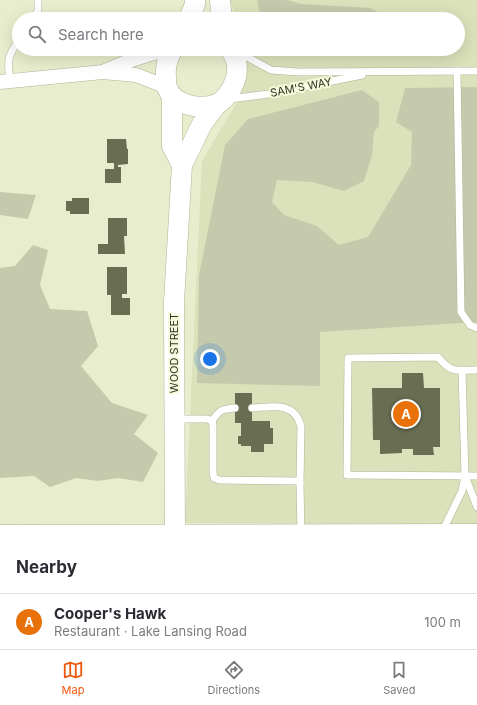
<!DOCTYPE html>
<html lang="en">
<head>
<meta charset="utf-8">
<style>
  body { margin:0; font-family:Inter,sans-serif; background:#f2f2f3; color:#2b2b33 }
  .you { position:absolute; left:210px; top:359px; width:14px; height:14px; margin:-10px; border:3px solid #fff; border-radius:50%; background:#1a73e8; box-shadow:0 0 0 6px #1a73e833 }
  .badge { display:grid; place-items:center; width:26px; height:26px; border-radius:50%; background:#ea580c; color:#fff; font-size:13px; font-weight:700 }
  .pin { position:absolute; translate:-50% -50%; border:2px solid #fff; box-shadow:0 1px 4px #0006 }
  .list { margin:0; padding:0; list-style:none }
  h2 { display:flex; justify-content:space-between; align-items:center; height:52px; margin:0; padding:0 16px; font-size:17px }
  h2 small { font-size:13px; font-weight:400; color:#7c7c81 }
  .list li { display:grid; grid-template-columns:26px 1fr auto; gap:12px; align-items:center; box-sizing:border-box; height:56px; padding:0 16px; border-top:1px solid #e1e1e2 }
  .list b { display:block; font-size:15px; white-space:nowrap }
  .list p { margin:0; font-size:13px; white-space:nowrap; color:#7c7c81 }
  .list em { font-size:13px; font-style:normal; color:#7c7c81 }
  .icon { flex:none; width:22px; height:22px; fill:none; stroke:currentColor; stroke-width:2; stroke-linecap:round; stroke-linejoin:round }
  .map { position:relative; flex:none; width:477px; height:541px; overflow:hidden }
  .search { position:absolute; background:#fff; box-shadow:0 4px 16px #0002; left:12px; right:12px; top:12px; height:44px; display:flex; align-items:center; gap:10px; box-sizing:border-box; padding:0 14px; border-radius:22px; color:#7c7c81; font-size:15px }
  .sheet { height:108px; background:#fff }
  nav { display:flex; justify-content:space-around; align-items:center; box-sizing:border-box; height:56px; border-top:1px solid #e1e1e2; background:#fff; font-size:11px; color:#7c7c81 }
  nav a { display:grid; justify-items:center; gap:2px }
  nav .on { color:#ea580c }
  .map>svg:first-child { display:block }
  .built { fill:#dbe1ba }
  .green { fill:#c5caad }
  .building { fill:#696d52 }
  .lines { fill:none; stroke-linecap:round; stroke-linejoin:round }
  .lane-casing { stroke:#afb496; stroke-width:8 }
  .street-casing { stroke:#afb496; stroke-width:15 }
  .secondary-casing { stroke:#afb496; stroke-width:21 }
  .lane { stroke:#fff; stroke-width:7 }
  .street { stroke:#fff; stroke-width:14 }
  .secondary { stroke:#fff; stroke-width:20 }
  .labels { text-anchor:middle; stroke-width:4; stroke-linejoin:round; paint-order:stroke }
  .street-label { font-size:11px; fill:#313327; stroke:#f5fada }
</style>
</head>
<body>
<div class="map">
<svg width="477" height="541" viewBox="0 0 477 541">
  <rect width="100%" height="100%" fill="#e8edcd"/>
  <path class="built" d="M230,0H477V526L185,523L202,161L237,102L241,49H458V19H236Z"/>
  <g class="green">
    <path d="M257,0H287L301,4L370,8L391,19H261Z"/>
    <path d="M477,87V322L320,332V386L197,383L199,275L225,145L248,119L362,90L379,102V126L374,132L372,155L364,181L344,191L312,182L277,180L272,202L284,215L317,226L339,245L368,237L411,165L412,132L396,122L405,88Z"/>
    <path d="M0,192L36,195L28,219L0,215Z"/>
    <path d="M33,245L48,250L40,285L50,309L87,311L98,346L81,366L112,403L148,415L134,434L158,453L143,482L118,478L98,481L76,478L50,487L34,476L0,478V268L15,266Z"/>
  </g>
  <g class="building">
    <path d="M107,139H126L127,149H128V164L118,165V167H121V183H105V169H114V163H107Z"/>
    <path d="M72,198H89V214H70V211H66V201H72Z"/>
    <path d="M108,218H127V236H124L125,254H98V244H108Z"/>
    <path d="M107,267H127V294H122V298H130V315H111V295H107Z"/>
    <path d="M402,373H423L424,388H440V447H433L434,455H413V449H402V453L380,454V440H373L372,388H402Z"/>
    <path d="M235,393H252V421H270V428H273V444H264V452H251V446H241V444H238V436H241V423H235Z"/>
  </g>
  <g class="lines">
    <g class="lane-casing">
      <g id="lane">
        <path d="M35,19L38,10V0"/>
        <path d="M238,52L271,70L298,72L477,71"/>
        <path d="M457,71L461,312L470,325L477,328"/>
        <path d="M10,82C8,62 6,57 19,41"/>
        <path d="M229,99L269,94L362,75"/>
        <path d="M477,370C456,370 452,374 438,357L348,358L347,475L477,476"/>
        <path d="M252,408C272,407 294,401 301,426L300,483"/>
        <path d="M176,419H207L212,421L213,426V473L214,478L219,480L297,481L300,483L301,534"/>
        <path d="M212,421C219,410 222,409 235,408"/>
        <path d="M465,476L477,507"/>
        <path d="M442,532L462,491L465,476L462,370"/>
      </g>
    </g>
    <g class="street-casing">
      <g id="street">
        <path d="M105,71L134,59L166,49"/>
        <path d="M0,82L103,72L136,75L167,87"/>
      </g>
    </g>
    <g class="secondary-casing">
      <g id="secondary">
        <path d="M220,0L222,19"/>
        <path d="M189,19L195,4V0"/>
        <path d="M173,49C167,58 165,68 166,78C166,81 166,85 167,87C173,106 201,110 217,104C222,102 225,98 228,94C238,80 241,63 230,49"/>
        <path d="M172,97V146L182,165"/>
        <path d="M0,535L477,534"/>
        <path d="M175,541L174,302L182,165L202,124L217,104"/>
      </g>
    </g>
    <use href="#lane" class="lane"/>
    <use href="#street" class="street"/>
    <use href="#secondary" class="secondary"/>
  </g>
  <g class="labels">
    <g class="street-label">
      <text transform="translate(301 87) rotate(-11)" y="4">SAM'S WAY</text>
      <text transform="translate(174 353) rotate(-90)" y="4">WOOD STREET</text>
    </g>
  </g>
</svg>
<div class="you"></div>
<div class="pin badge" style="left:406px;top:414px;background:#e8710a">A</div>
<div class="search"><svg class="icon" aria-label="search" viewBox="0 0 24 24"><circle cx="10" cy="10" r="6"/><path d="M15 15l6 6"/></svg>Search here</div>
</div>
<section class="sheet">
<h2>Nearby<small></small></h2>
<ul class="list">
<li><span class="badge" style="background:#e8710a">A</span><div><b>Cooper's Hawk</b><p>Restaurant · Lake Lansing Road</p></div><em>100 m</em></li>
</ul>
</section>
<nav>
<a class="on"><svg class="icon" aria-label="map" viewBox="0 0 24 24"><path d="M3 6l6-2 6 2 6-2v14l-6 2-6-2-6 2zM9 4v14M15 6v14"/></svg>Map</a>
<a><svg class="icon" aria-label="directions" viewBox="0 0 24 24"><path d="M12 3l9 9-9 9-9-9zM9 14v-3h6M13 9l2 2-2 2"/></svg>Directions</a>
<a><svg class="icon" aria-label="saved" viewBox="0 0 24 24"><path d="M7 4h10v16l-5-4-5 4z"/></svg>Saved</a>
</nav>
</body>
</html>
